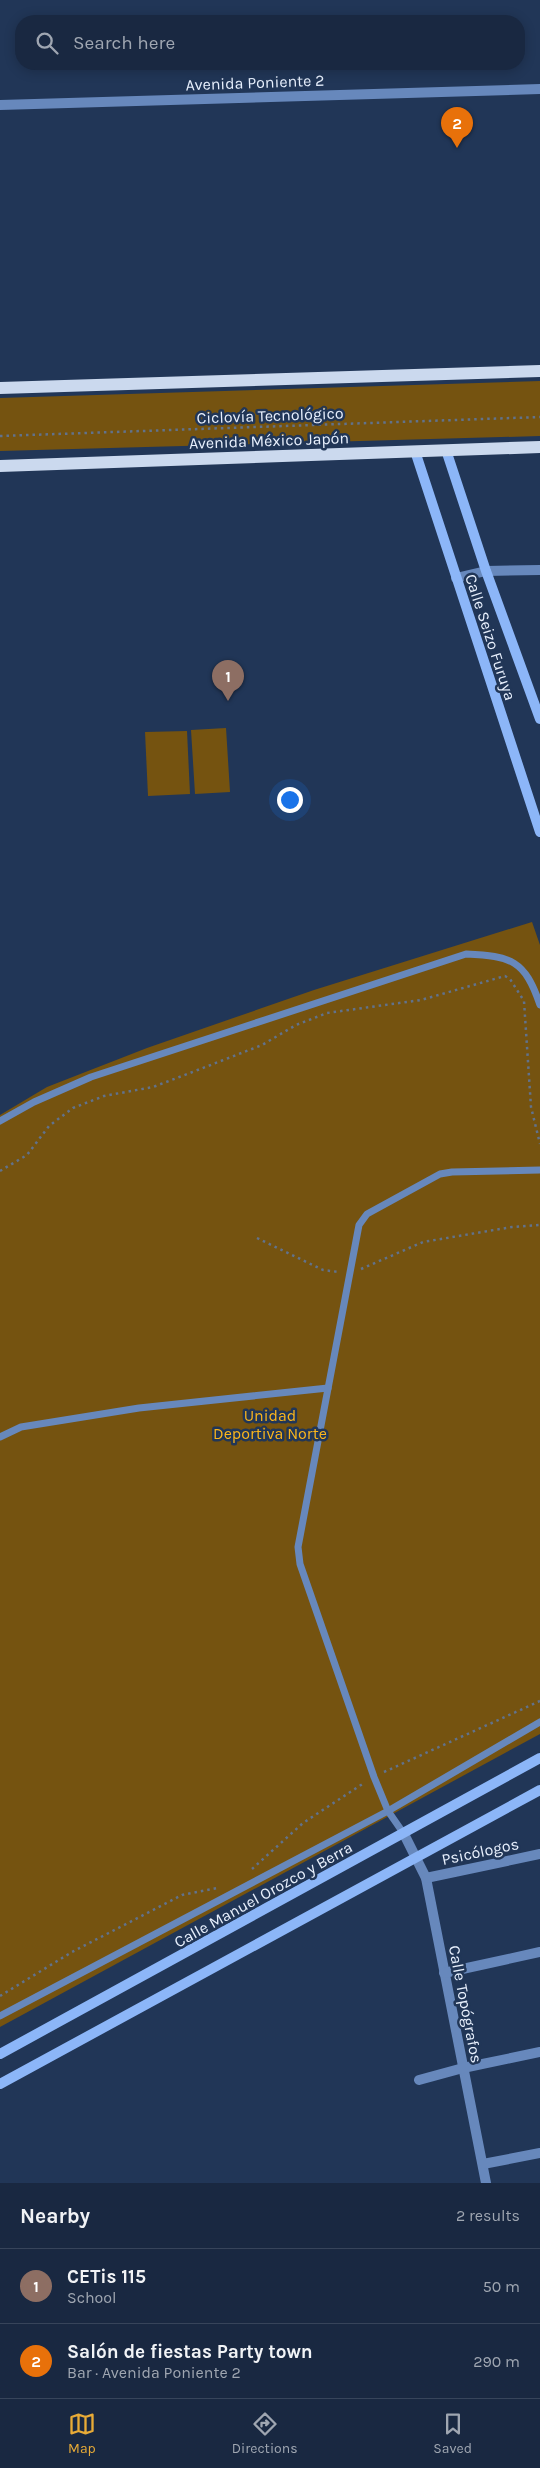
<!DOCTYPE html>
<html lang="en">
<head>
<meta charset="utf-8">
<style>
  body { margin:0; font-family:Karla,sans-serif; background:#223048; color:#f1f3f6 }
  .you { position:absolute; left:289px; top:799px; width:18px; height:18px; margin:-12px; border:4px solid #fff; border-radius:50%; background:#1a73e8; box-shadow:0 0 0 8px #1a73e833 }
  .badge { display:grid; place-items:center; width:32px; height:32px; border-radius:50%; background:#e8ab37; color:#fff; font-size:16px; font-weight:700 }
  .pin { position:absolute; translate:-50% -41px; filter:drop-shadow(0 1px 2px #0008) }
  .pin::after { content:''; position:absolute; top:26px; width:18px; height:15px; background:inherit; clip-path:polygon(0 0,100% 0,50% 100%) }
  .list { margin:0; padding:0; list-style:none }
  h2 { display:flex; justify-content:space-between; align-items:center; height:65px; margin:0; padding:0 20px; font-size:21px }
  h2 small { font-size:16px; font-weight:400; color:#9fa6b1 }
  .list li { display:grid; grid-template-columns:32px 1fr auto; gap:15px; align-items:center; box-sizing:border-box; height:75px; padding:0 20px; border-top:1px solid #37445a }
  .list b { display:block; font-size:19px; white-space:nowrap }
  .list p { margin:0; font-size:16px; white-space:nowrap; color:#9fa6b1 }
  .list em { font-size:16px; font-style:normal; color:#9fa6b1 }
  .icon { flex:none; width:28px; height:28px; fill:none; stroke:currentColor; stroke-width:2; stroke-linecap:round; stroke-linejoin:round }
  .map { position:relative; flex:none; width:540px; height:2183px; overflow:hidden }
  .search { position:absolute; background:#192841; box-shadow:0 2px 12px #0003; left:15px; right:15px; top:15px; height:55px; display:flex; align-items:center; gap:12px; box-sizing:border-box; padding:0 18px; border-radius:20px; color:#9fa6b1; font-size:19px }
  .sheet { height:215px; background:#192841 }
  nav { display:flex; justify-content:space-around; align-items:center; box-sizing:border-box; height:70px; border-top:1px solid #37445a; background:#192841; font-size:14px; color:#9fa6b1 }
  nav a { display:grid; justify-items:center; gap:2px }
  nav .on { color:#e8ab37 }
  .map>svg:first-child { display:block }
  .green { fill:#755310 }
  .lines { fill:none; stroke-linecap:round; stroke-linejoin:round }
  .path { stroke:#61728c; stroke-width:2.5; stroke-dasharray:2.5 4; stroke-linecap:butt }
  .lane { stroke:#6788bc; stroke-width:7 }
  .street { stroke:#6788bc; stroke-width:10 }
  .secondary { stroke:#8cb6f8; stroke-width:10 }
  .primary { stroke:#cbd9ee; stroke-width:12 }
  .labels { text-anchor:middle; stroke-width:5; stroke-linejoin:round; paint-order:stroke }
  .street-label { font-size:16px; fill:#e8f0fd; stroke:#213657 }
  .park-label { font-size:16px; fill:#fcb61b; stroke:#213657 }
</style>
</head>
<body>
<div class="map">
<svg width="540" height="2183" viewBox="0 0 540 2183">
  <rect width="100%" height="100%" fill="#213657"/>
  <g class="green">
    <path d="M540,381V436L0,451V398Z"/>
    <path d="M226,728L230,792L195,794L191,730Z"/>
    <path d="M187,731L190,794L148,796L145,732Z"/>
    <path d="M532,922L540,945V1734L0,2027V1115L47,1087L147,1048L314,990Z"/>
  </g>
  <g class="lines">
    <g class="path">
      <path d="M0,436L540,417"/>
      <path d="M0,1171L27,1155L49,1126L73,1108L104,1096L153,1087L190,1073L262,1045L296,1025L327,1013L421,1000L505,976L510,979L524,1001L531,1107L540,1144"/>
      <path d="M257,1238L323,1270L339,1272"/>
      <path d="M361,1269L423,1242L512,1227L540,1225"/>
      <path d="M384,1772L540,1701"/>
      <path d="M252,1869L303,1823L364,1783"/>
      <path d="M0,1996L72,1952L182,1895L217,1888"/>
    </g>
    <g class="lane">
      <path d="M0,1121L34,1102L91,1077L466,954C511,956 525,960 540,1005"/>
      <path d="M0,1437L21,1427L139,1408L328,1388"/>
      <path d="M404,1834L388,1811L374,1777L300,1564L298,1547L359,1225L367,1214L440,1174L452,1172L540,1170"/>
      <path d="M0,2016L388,1811L540,1722"/>
    </g>
    <g class="street">
      <path d="M0,105L540,89"/>
      <path d="M456,578L486,571L540,570"/>
      <path d="M404,1834L426,1878L486,2183"/>
      <path d="M426,1878L540,1854"/>
      <path d="M444,1973L540,1952"/>
      <path d="M419,2080L463,2068L540,2052"/>
      <path d="M483,2164L540,2153"/>
    </g>
    <g class="secondary">
      <path d="M446,450L486,571L540,719"/>
      <path d="M415,451L540,832"/>
      <path d="M0,2054L540,1758"/>
      <path d="M0,2084L540,1790"/>
    </g>
    <g class="primary">
      <path d="M0,388L540,371"/>
      <path d="M0,466L540,447"/>
    </g>
  </g>
  <g class="labels">
    <g class="street-label">
      <text transform="translate(255 82) rotate(-2)" y="6">Avenida Poniente 2</text>
      <text transform="translate(270 415) rotate(-2)" y="6">Ciclovía Tecnológico</text>
      <text transform="translate(269 440) rotate(-2)" y="6">Avenida México Japón</text>
      <text transform="translate(491 637) rotate(72)" y="6">Calle Seizo Furuya</text>
      <text transform="translate(480 1851) rotate(-12)" y="6">Psicólogos</text>
      <text transform="translate(263 1894) rotate(-29)" y="6">Calle Manuel Orozco y Berra</text>
      <text transform="translate(466 2004) rotate(79)" y="6">Calle Topógrafos</text>
    </g>
    <g class="park-label">
      <text x="270" y="1421">Unidad<tspan x="270" dy="18">Deportiva Norte</tspan></text>
    </g>
  </g>
</svg>
<div class="you"></div>
<div class="pin badge" style="left:228px;top:701px;background:#8d6e63">1</div>
<div class="pin badge" style="left:457px;top:148px;background:#e8710a">2</div>
<div class="search"><svg class="icon" aria-label="search" viewBox="0 0 24 24"><circle cx="10" cy="10" r="6"/><path d="M15 15l6 6"/></svg>Search here</div>
</div>
<section class="sheet">
<h2>Nearby<small>2 results</small></h2>
<ul class="list">
<li><span class="badge" style="background:#8d6e63">1</span><div><b>CETis 115</b><p>School</p></div><em>50 m</em></li>
<li><span class="badge" style="background:#e8710a">2</span><div><b>Salón de fiestas Party town</b><p>Bar · Avenida Poniente 2</p></div><em>290 m</em></li>
</ul>
</section>
<nav>
<a class="on"><svg class="icon" aria-label="map" viewBox="0 0 24 24"><path d="M3 6l6-2 6 2 6-2v14l-6 2-6-2-6 2zM9 4v14M15 6v14"/></svg>Map</a>
<a><svg class="icon" aria-label="directions" viewBox="0 0 24 24"><path d="M12 3l9 9-9 9-9-9zM9 14v-3h6M13 9l2 2-2 2"/></svg>Directions</a>
<a><svg class="icon" aria-label="saved" viewBox="0 0 24 24"><path d="M7 4h10v16l-5-4-5 4z"/></svg>Saved</a>
</nav>
</body>
</html>
